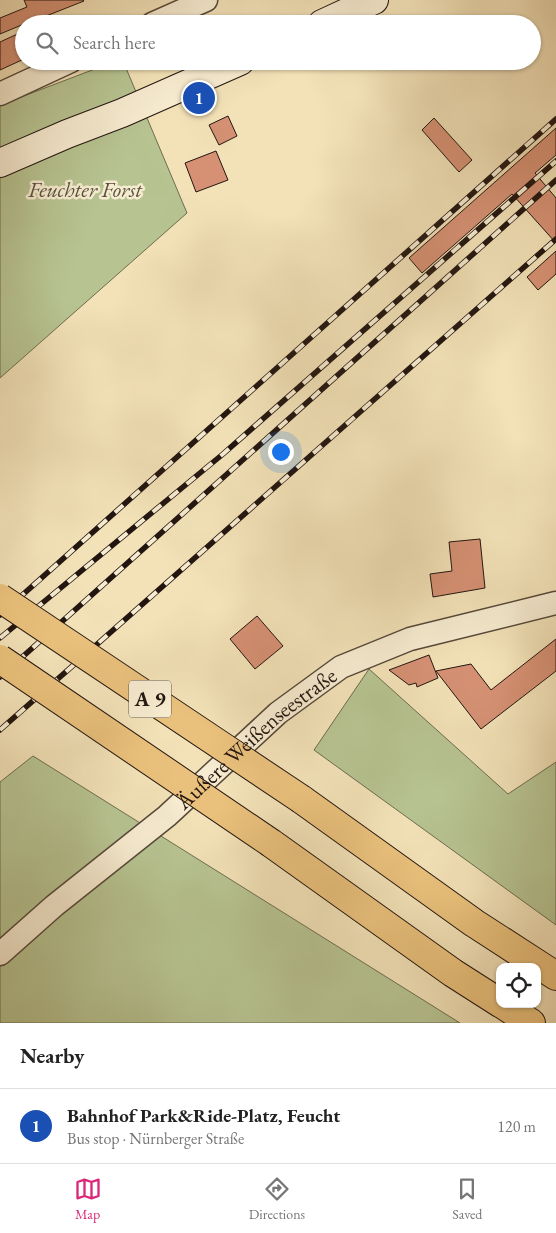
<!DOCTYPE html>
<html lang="en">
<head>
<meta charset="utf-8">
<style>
  body { margin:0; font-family:"EB Garamond",serif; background:#f2f2f2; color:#222 }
  .controls { position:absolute; right:15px; bottom:15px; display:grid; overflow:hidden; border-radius:10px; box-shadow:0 1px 4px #0004 }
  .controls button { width:45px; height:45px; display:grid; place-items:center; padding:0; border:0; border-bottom:1px solid #e0e0e0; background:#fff; color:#222; font:25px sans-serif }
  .you { position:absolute; left:280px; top:451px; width:18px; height:18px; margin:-12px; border:4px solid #fff; border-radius:50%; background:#1a73e8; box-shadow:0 0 0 8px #1a73e833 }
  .badge { display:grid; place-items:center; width:32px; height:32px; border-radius:50%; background:#db2777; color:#fff; font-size:16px; font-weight:700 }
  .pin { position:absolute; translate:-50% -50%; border:2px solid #fff; box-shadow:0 1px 5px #0006 }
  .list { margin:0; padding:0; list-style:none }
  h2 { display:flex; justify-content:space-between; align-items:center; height:65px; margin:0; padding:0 20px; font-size:21px }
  h2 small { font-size:16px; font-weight:400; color:#767676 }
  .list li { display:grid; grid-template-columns:32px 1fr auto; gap:15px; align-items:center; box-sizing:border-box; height:75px; padding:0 20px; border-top:1px solid #e0e0e0 }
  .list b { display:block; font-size:19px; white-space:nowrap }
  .list p { margin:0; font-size:16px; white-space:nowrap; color:#767676 }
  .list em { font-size:16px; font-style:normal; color:#767676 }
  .icon { flex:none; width:28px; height:28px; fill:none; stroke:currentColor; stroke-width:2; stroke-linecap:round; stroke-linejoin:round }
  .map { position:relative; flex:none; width:556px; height:1023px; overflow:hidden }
  .search { position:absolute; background:#fff; box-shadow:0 1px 4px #0004; left:15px; right:15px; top:15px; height:55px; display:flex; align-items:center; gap:12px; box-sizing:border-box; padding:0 18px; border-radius:28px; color:#767676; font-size:19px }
  .sheet { height:140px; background:#fff }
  nav { display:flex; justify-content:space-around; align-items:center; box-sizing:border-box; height:70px; border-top:1px solid #e0e0e0; background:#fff; font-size:14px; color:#767676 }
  nav a { display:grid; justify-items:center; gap:2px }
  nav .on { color:#db2777 }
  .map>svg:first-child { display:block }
  .green { fill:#b7c492; stroke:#6c6c51 }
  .building { fill:#d69174; stroke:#221510 }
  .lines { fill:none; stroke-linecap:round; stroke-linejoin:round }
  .minor-casing { stroke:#56483a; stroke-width:25 }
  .secondary-casing { stroke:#221510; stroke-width:30 }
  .motorway-casing { stroke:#221510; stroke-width:30 }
  .minor { stroke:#f7ecd1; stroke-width:22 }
  .secondary { stroke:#f7ecd1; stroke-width:28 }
  .motorway { stroke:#eac17c; stroke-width:28 }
  .rail-casing { stroke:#221510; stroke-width:5.5 }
  .rail { stroke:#f7ecd1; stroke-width:4; stroke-dasharray:11; stroke-linecap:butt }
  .motorway-bridge-casing { stroke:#221510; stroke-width:30; stroke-linecap:butt }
  .motorway-bridge { stroke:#eac17c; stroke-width:28 }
  .labels { text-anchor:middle; stroke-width:5; stroke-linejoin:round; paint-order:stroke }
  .shield { fill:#f7ecd1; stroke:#62564a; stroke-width:1 }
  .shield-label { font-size:21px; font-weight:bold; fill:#221510 }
  .park-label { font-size:22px; font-style:italic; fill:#56523e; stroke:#f7ecd1 }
  .street-label { font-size:22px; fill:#221510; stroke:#f7ecd1 }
</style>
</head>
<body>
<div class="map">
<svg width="556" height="1023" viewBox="0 0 556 1023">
  <rect width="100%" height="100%" fill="#f3e2b8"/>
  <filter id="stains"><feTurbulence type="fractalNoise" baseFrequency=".004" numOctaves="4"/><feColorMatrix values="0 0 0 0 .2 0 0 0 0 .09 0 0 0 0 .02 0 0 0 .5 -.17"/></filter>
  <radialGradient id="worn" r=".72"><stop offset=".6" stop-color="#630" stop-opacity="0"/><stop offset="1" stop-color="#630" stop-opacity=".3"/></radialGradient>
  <g class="green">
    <path d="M116,61H123L187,213L0,378V105Z"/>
    <path d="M369,669L508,794L556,762V925L314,750Z"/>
    <path d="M33,756L460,1023H0V782Z"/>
  </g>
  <g class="building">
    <path d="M24,0H83L84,1L41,18L44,24H24L0,34V18L27,7Z"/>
    <path d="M24,31V59L0,70V42Z"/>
    <path d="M228,116L237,136L219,145L209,125Z"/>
    <path d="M434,118L472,160L459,172L422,130Z"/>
    <path d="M556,128V155L535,173L556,198V243L512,194L422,273L409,258Z"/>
    <path d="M216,151L228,180L196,192L185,163Z"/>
    <path d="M556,251V274L538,290L527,277Z"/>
    <path d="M480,539L485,588L433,597L430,574L452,571L449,542Z"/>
    <path d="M257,616L283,646L255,669L230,639Z"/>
    <path d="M556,639V671L481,729L436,671L471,664L491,690Z"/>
    <path d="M429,655L438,678L417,687L416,683L409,685L389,670Z"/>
  </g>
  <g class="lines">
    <g class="minor-casing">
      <g id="minor">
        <path d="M152,24L206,0"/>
        <path d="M0,94L71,61"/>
        <path id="s1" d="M0,954L54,906L167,816L278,713L341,667L410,639L556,603"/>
      </g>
    </g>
    <g class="secondary-casing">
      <g id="secondary">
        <path d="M322,24L374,0"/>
        <path d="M0,163L67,134L122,113L240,61"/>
      </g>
    </g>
    <g class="motorway-casing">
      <g id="motorway">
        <path d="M301,799L474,923L556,976"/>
        <path d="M271,843L453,973L500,1003"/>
        <path d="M502,1004L531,1023"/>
      </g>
    </g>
    <use href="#minor" class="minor"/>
    <use href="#secondary" class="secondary"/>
    <use href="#motorway" class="motorway"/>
    <g class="rail-casing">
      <g id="rail">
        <path d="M0,615L556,119"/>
        <path d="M0,638L223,454L556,161"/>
        <path d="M0,677L556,180"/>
        <path d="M0,730L556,239"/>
      </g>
    </g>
    <use href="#rail" class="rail"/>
    <g class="motorway-bridge-casing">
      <g id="motorway-bridge">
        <path d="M0,598L301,799"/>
        <path d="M0,659L271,843"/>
      </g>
    </g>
    <use href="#motorway-bridge" class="motorway-bridge"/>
  </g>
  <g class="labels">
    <rect class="shield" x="129" y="680.5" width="42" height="37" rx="4"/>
    <g class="shield-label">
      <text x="150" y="706">A 9</text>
    </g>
    <g class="park-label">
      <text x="85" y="197">Feuchter Forst</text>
    </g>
    <g class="street-label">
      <text dy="8" stroke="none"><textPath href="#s1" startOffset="335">Äußere Weißenseestraße</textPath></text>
    </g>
  </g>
  <rect width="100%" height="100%" filter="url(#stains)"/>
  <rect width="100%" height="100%" fill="url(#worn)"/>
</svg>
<div class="controls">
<button><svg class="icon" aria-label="locate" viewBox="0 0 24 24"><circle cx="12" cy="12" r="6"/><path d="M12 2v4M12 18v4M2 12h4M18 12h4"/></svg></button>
</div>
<div class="you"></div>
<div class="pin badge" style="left:199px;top:98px;background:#1a4fb4">1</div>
<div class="search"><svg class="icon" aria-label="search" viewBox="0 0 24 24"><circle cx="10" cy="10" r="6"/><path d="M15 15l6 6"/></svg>Search here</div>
</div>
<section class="sheet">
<h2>Nearby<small></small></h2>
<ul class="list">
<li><span class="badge" style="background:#1a4fb4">1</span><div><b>Bahnhof Park&amp;Ride-Platz, Feucht</b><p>Bus stop · Nürnberger Straße</p></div><em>120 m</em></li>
</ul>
</section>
<nav>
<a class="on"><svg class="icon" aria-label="map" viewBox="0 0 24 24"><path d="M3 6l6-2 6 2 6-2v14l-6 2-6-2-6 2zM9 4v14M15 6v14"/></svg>Map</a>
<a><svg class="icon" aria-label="directions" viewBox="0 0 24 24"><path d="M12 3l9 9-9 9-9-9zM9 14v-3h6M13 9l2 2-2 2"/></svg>Directions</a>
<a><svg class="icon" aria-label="saved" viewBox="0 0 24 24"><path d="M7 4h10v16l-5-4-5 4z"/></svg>Saved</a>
</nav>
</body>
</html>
